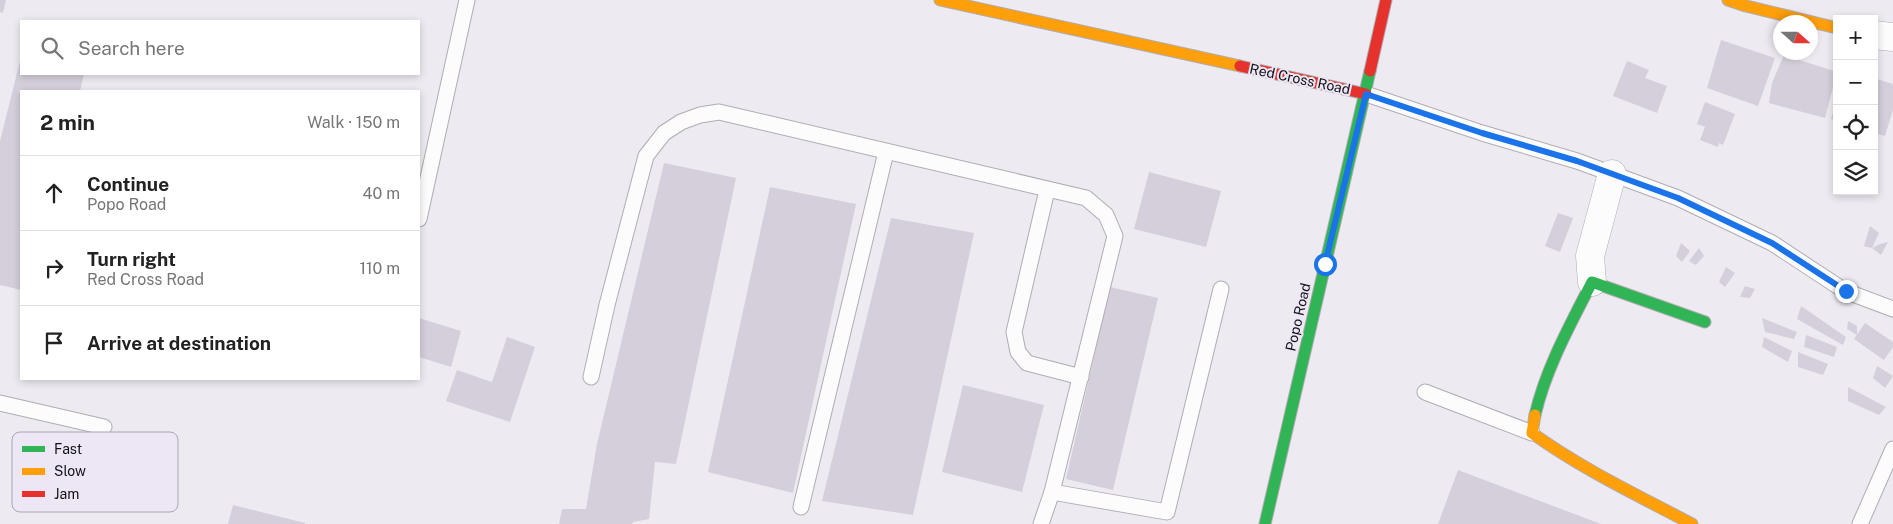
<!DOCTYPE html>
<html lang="en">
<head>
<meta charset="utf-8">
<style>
  body { margin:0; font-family:"Public Sans",sans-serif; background:#f2f2f2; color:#222 }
  .controls { position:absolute; right:15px; top:15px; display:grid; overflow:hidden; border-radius:0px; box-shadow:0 2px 8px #0003 }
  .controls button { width:45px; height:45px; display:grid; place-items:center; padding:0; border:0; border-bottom:1px solid #e0e0e0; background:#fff; color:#222; font:25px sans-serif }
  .compass { position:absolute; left:1773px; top:15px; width:45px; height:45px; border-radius:50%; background:#fff; box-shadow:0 2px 8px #0003; rotate:111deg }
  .stop { position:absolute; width:15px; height:15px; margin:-11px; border:4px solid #1a73e8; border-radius:50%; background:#fff }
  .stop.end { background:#1a73e8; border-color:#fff; box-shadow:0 1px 5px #0008 }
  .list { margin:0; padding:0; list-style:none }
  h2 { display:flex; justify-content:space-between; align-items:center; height:65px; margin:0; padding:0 20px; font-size:21px }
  h2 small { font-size:16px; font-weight:400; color:#767676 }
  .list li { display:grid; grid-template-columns:32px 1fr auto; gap:15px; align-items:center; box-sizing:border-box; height:75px; padding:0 20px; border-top:1px solid #e0e0e0 }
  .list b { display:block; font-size:19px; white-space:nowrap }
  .list p { margin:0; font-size:16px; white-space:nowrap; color:#767676 }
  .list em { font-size:16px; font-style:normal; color:#767676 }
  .icon { flex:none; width:28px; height:28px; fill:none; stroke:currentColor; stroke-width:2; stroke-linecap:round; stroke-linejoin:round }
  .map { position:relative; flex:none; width:1893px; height:524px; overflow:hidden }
  .search { position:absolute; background:#fff; box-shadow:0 2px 8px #0003; left:20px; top:20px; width:400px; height:55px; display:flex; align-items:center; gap:12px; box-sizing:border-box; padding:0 18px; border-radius:0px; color:#767676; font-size:19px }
  .panel { position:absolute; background:#fff; box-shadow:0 2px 8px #0003; left:20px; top:90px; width:400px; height:290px; border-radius:0px }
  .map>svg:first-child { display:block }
  .building { fill:#d4cfda }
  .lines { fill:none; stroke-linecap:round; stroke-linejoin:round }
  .lane-casing { stroke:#afacb2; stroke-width:17 }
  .street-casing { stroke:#afacb2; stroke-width:29 }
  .fast-casing { stroke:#afacb2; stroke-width:13 }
  .slow-casing { stroke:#afacb2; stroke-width:13 }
  .jam-casing { stroke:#afacb2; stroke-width:13 }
  .lane { stroke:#fcfcfd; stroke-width:15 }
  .street { stroke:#fcfcfd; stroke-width:28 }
  .fast { stroke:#30b455; stroke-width:11 }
  .slow { stroke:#ff9f0a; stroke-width:11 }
  .jam { stroke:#e5322d; stroke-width:11 }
  .route { stroke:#1a73e8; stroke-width:6 }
  .labels { text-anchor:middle; stroke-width:4; stroke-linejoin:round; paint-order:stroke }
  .street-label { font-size:14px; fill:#121015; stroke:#ede7f5 }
  .key { fill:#ede7f5; stroke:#aba6b2; stroke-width:1 }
  .key-label { font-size:14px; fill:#121015 }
</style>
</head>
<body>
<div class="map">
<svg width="1893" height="524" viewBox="0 0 1893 524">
  <rect width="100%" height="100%" fill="#eeeaf2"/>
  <g class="building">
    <path d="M0,0H6L3,13L0,12Z"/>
    <path d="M1721,40L1775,58L1758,106L1707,88Z"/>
    <path d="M1784,55L1837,72L1825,118L1769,103L1772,83Z"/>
    <path d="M21,57V74H84L80,91H21V290L0,285V141Z"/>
    <path d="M1627,61L1649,70L1645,78L1667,86L1657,113L1613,96Z"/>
    <path d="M1874,78L1893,84V110L1885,136L1874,133Z"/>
    <path d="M1705,102L1735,114L1723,145L1719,143L1718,147L1700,140L1705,127L1697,124Z"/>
    <path d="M1836,103H1837V120L1831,119Z"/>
    <path d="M664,163L736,178L676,464L655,462L649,519L633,522L632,524H559L562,509H586L597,444Z"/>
    <path d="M1149,172L1221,191L1206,247L1134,229Z"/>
    <path d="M770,187L856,204L793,493L708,472Z"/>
    <path d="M1558,213L1573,218L1560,252L1545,246Z"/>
    <path d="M891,218L974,233L913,515L822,501Z"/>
    <path d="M1870,226L1879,233L1872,248L1864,246Z"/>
    <path d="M1888,242L1881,255L1872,248L1880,244Z"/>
    <path d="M1681,243L1690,251L1682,262L1676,256Z"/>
    <path d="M1699,248L1704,256L1696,265L1689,261Z"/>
    <path d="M1726,267L1735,273L1725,287L1719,282Z"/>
    <path d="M1745,286L1755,289L1750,298L1740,297Z"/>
    <path d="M1110,287L1158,298L1113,490L1066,479Z"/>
    <path d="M1801,306L1846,337L1843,345L1797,319Z"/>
    <path d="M419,318L461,331L451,367L419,357Z"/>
    <path d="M1762,318L1797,332L1794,339L1765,332Z"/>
    <path d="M1848,321L1857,326V335L1847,329Z"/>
    <path d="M1865,323L1893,342V347L1884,360L1854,339Z"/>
    <path d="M1806,335L1837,347L1834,357L1804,347Z"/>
    <path d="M507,337L535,347L510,422L446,401L457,370L492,382Z"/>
    <path d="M1764,337L1792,351L1788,362L1762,347Z"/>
    <path d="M1798,352L1828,364L1823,375L1798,367Z"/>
    <path d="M1877,366L1893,376L1885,388L1873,378Z"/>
    <path d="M963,385L1044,405L1022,492L942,472Z"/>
    <path d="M1848,387L1886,407L1879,415L1848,401Z"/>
    <path d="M1458,470L1601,524H1438Z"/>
    <path d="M233,505L305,523V524H228Z"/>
  </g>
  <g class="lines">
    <g class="lane-casing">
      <g id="lane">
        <path d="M1366,94L1482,133L1577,161L1678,198L1772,243L1845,291L1893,309"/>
        <path d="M1047,190L1014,332L1018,352L1027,363L1081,377"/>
        <path d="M419,219L467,0"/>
        <path d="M591,377L607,305L646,156L664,133L681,122L700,115L719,112L1086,198L1106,215L1115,236L1052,492"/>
        <path d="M1425,392L1532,433"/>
        <path d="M0,403L104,427"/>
        <path d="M801,507L886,152"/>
        <path d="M1041,524L1052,492L1167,512L1221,289"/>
        <path d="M1860,524L1893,449"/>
      </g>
    </g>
    <g class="street-casing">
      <g id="street">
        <path d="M1874,35L1893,37"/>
        <path d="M1592,282L1590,256L1612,174"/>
      </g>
    </g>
    <g class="fast-casing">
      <g id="fast">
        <path d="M1535,415C1546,368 1570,325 1592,282L1705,322"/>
        <path d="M1265,524L1370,71"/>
      </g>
    </g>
    <g class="slow-casing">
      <g id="slow">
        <path d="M940,0L1240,66"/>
        <path d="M1728,0L1746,6L1837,28"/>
        <path d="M1535,415L1532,433C1582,469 1637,495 1692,524"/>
      </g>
    </g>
    <g class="jam-casing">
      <g id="jam">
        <path d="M1240,66L1366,94"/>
        <path d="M1370,71L1386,0"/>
      </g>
    </g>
    <use href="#lane" class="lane"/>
    <use href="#street" class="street"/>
    <use href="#fast" class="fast"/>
    <use href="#slow" class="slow"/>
    <use href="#jam" class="jam"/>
  </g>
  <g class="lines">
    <path class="route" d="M1325,264L1366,94L1482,133L1577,161L1678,198L1772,243L1846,291"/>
  </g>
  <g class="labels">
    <g class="street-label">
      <text transform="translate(1300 79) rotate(12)" y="5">Red Cross Road</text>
      <text transform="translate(1298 317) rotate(-77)" y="5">Popo Road</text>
    </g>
  </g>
  <rect x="12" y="432" width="166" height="80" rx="8" class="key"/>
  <rect x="22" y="446" width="23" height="6" fill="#30b455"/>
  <rect x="22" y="468" width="23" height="7" fill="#ff9f0a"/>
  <rect x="22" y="491" width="23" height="6" fill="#e5322d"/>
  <g class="key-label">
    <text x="54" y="454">Fast</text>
    <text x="54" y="476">Slow</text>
    <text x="54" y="499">Jam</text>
  </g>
</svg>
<div class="controls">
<button>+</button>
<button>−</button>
<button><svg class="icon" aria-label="locate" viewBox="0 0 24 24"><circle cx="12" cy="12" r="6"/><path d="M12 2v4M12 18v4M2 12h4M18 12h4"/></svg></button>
<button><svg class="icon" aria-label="layers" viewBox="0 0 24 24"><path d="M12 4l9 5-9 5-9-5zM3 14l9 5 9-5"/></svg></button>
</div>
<svg class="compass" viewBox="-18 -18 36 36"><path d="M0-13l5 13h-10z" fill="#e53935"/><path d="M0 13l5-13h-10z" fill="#767676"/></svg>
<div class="stop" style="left:1325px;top:264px"></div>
<div class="stop end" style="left:1846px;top:291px"></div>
<div class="search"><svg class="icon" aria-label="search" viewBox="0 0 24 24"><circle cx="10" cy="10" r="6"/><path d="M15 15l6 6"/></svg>Search here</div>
<section class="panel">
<h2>2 min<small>Walk · 150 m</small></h2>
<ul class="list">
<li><svg class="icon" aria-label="ahead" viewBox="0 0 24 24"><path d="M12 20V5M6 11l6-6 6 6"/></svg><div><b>Continue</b><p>Popo Road</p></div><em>40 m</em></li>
<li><svg class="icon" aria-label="right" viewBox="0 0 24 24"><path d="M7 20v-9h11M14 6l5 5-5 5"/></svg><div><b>Turn right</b><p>Red Cross Road</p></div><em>110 m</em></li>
<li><svg class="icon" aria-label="arrive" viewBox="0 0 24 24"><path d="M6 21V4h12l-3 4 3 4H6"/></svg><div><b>Arrive at destination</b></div></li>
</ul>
</section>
</div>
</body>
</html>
